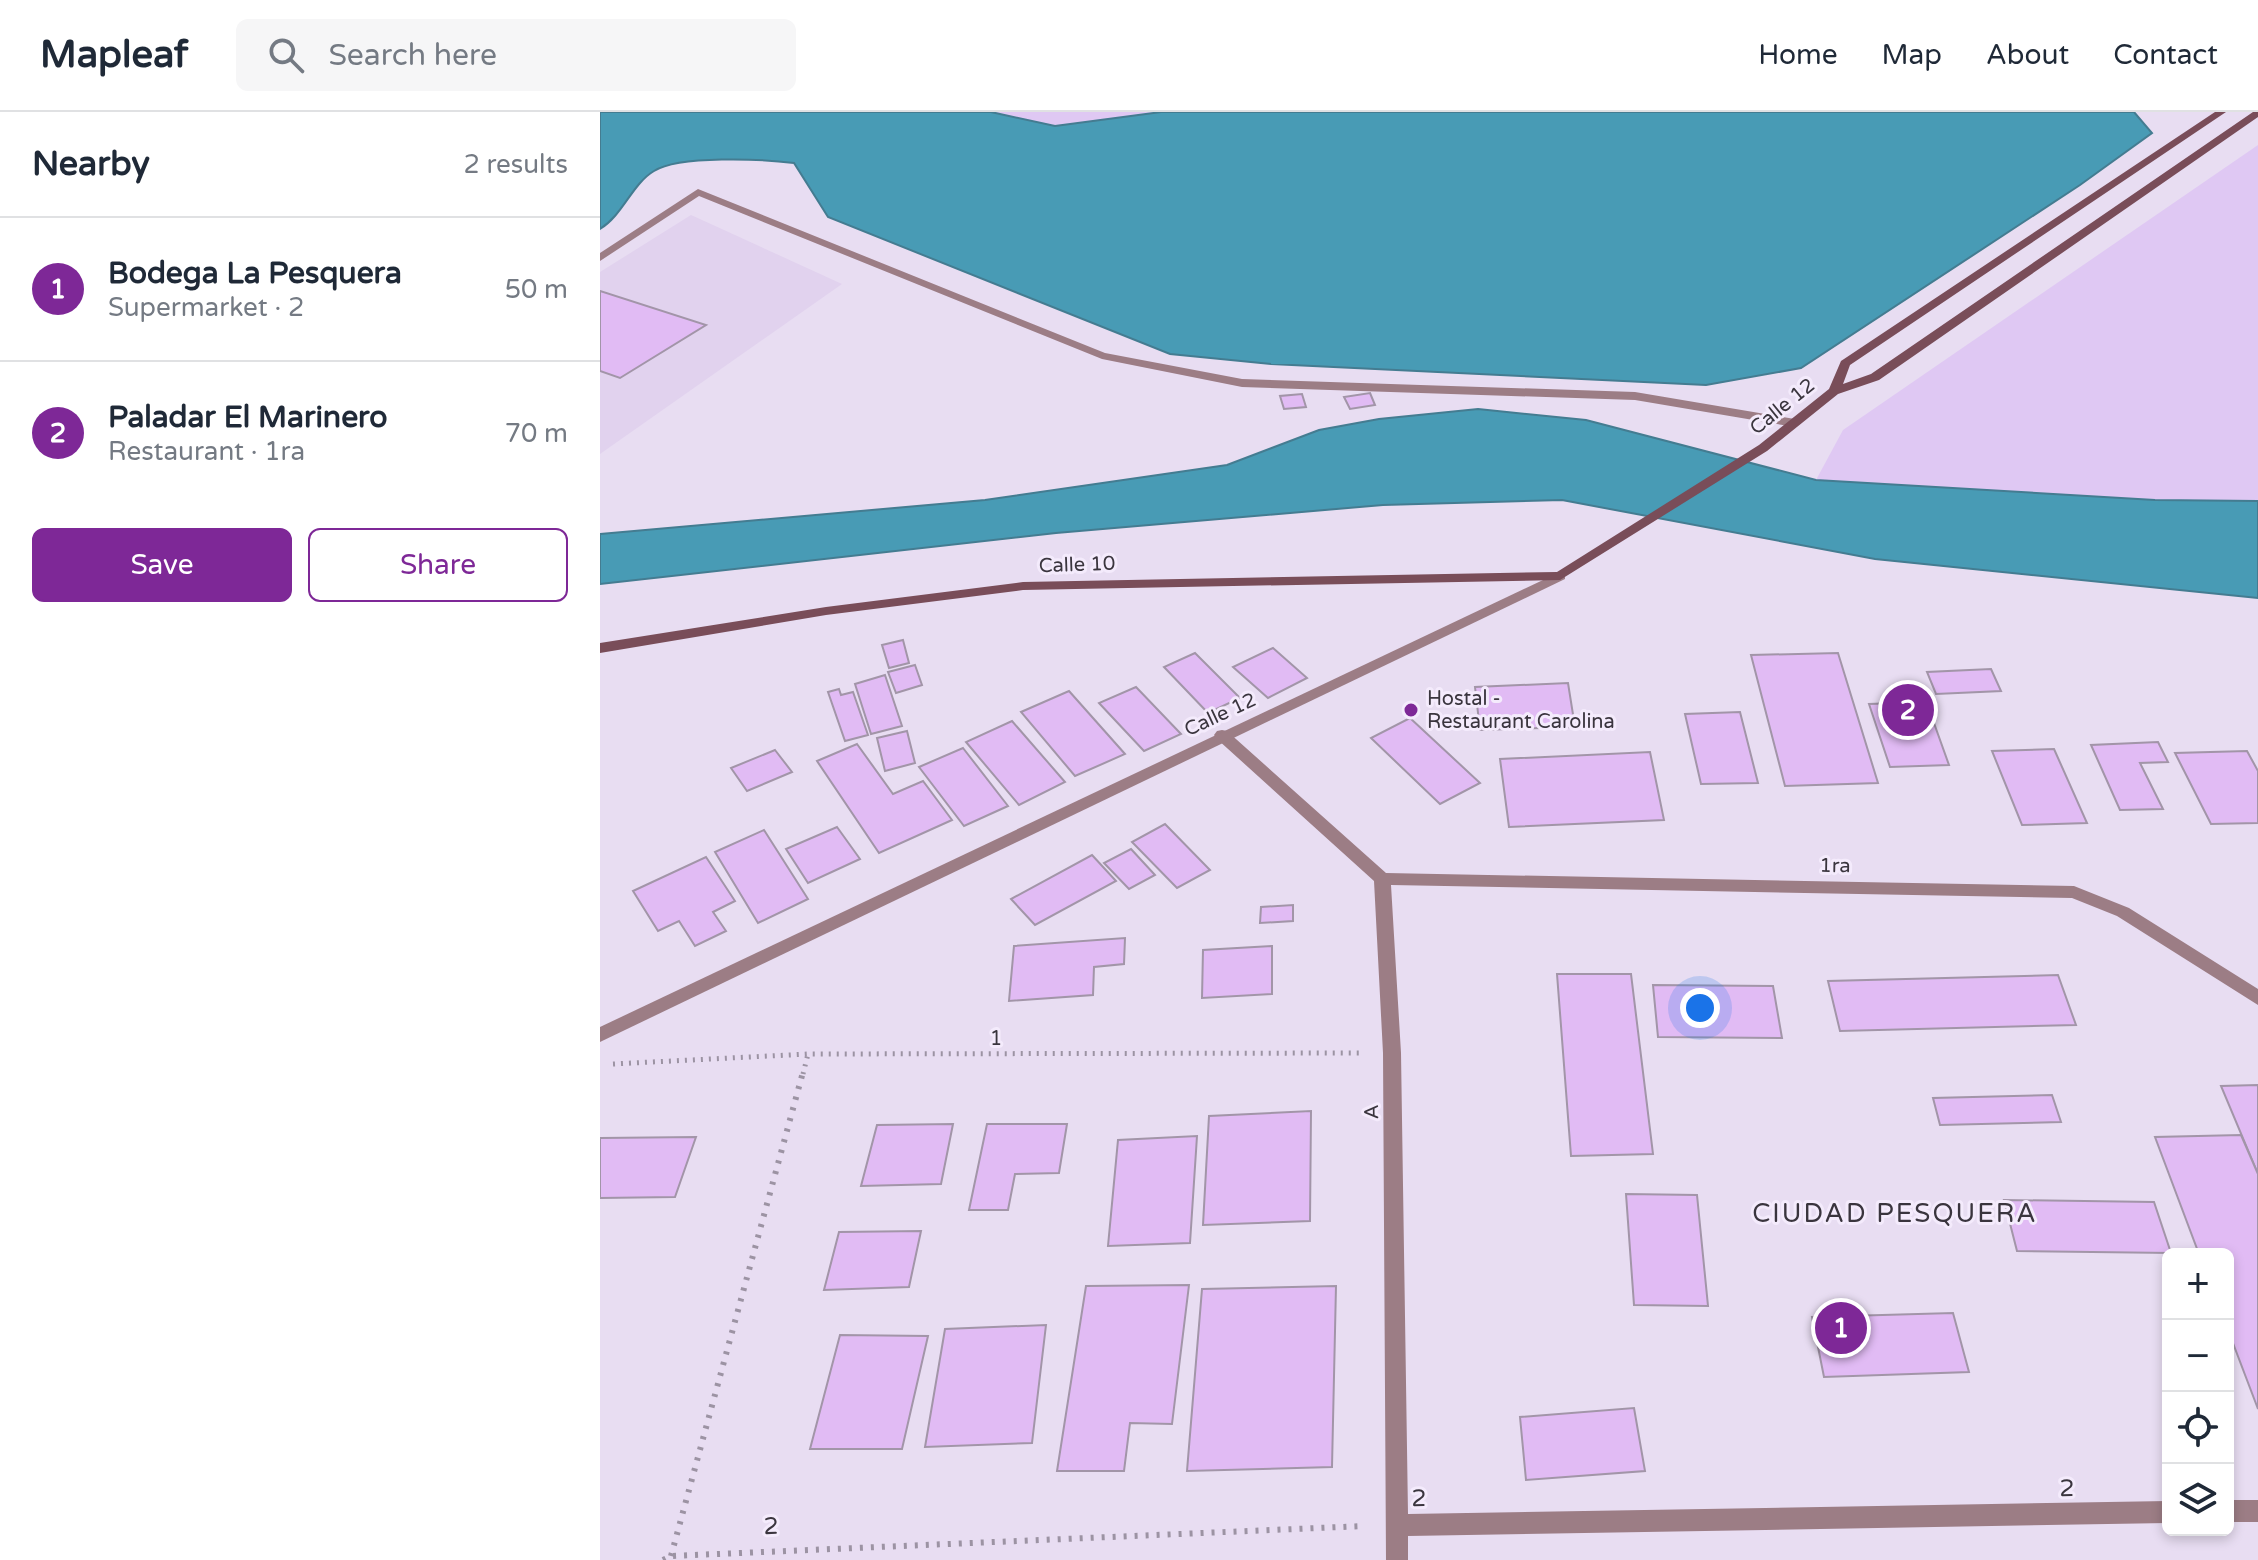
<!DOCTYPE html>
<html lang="en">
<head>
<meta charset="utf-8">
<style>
  body { margin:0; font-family:"Varela Round",sans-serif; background:#f6f6f7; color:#1f2937 }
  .controls { position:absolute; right:24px; bottom:24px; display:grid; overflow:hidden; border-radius:12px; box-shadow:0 4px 12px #0003 }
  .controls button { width:72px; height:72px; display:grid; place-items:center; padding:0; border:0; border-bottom:2px solid #e0e1e3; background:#fff; color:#1f2937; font:40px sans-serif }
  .you { position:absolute; left:1100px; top:896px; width:28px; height:28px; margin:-20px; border:6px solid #fff; border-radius:50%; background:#1a73e8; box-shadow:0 0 0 12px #1a73e833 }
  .badge { display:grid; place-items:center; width:52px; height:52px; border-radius:50%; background:#7e2897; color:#fff; font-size:26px; font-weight:700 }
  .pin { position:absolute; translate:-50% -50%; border:4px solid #fff; box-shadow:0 2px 8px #0006 }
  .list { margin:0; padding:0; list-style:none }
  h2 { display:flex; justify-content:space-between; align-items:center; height:104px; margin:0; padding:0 32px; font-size:34px }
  h2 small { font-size:26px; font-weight:400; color:#747a83 }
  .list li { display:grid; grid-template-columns:52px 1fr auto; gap:24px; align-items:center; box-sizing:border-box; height:144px; padding:0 32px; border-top:2px solid #e0e1e3 }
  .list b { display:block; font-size:30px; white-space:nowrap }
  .list p { margin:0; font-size:26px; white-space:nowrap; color:#747a83 }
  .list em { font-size:26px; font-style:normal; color:#747a83 }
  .actions { display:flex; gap:16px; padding:24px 32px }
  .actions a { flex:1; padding:18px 0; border:2px solid #7e2897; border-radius:12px; text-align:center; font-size:28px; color:#7e2897 }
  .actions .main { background:#7e2897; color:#fff }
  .icon { flex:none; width:44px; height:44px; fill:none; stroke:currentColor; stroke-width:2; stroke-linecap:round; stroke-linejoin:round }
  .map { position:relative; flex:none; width:1658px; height:1448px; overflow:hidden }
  header { display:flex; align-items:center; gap:48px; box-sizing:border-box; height:112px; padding:0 40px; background:#fff; border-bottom:2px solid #e0e1e3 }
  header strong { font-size:38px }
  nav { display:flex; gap:44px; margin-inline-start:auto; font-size:28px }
  .search { width:560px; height:72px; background:#f6f6f7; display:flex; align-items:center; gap:20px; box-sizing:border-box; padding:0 28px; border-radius:12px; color:#747a83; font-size:30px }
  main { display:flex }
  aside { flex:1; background:#fff }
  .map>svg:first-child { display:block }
  .built { fill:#e1d2ee }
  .green { fill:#dfc8f3 }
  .water { fill:#489bb5; stroke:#447c91; stroke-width:2 }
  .building { fill:#e1bbf4; stroke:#a295a8; stroke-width:2 }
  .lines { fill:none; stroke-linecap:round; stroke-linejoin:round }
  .path-far1 { stroke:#9c93a3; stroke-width:5; stroke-dasharray:2 6; stroke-linecap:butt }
  .path { stroke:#9c93a3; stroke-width:6; stroke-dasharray:3 8; stroke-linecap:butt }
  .service { fill:#9c7d85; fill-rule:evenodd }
  .minor { fill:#9c7d85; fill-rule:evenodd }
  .tertiary { fill:#9c7d85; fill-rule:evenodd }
  .secondary { fill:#794d59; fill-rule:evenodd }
  .poi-dot { fill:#7e2897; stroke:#f4ebfc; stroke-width:3 }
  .labels { text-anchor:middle; stroke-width:6; stroke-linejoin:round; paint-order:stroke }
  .street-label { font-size:20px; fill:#3a353e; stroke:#f4ebfc }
  .poi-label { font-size:20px; fill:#3a353e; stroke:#f4ebfc; text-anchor:start }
  .near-street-label { font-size:24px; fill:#3a353e; stroke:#f4ebfc }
  .near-neighbourhood-label { font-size:26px; letter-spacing:2px; fill:#3a353e; stroke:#f4ebfc }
</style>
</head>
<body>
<header>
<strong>Mapleaf</strong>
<div class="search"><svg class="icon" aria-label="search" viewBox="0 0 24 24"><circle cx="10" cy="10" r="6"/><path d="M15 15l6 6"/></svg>Search here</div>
<nav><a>Home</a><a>Map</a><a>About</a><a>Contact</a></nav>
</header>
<main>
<aside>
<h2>Nearby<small>2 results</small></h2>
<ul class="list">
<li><span class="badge">1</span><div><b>Bodega La Pesquera</b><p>Supermarket · 2</p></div><em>50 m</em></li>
<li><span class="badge">2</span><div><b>Paladar El Marinero</b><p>Restaurant · 1ra</p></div><em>70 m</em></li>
</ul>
<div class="actions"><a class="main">Save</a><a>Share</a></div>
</aside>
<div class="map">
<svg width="1658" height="1448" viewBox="0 0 1658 1448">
  <rect width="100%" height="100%" fill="#e8ddf2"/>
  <path class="built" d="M91,103L242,172L0,342V160Z"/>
  <g class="green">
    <path d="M391,0H561L455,14Z"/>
    <path d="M1658,33V389L1555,388L1216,368L1243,318Z"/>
  </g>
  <g class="water">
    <path d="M0,0H391L455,14L561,0H1534L1552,21L1480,73L1201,256L1106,273L671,252L570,242L228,105L194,51C163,47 79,43 54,59C32,72 23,103 0,117Z"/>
    <path d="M878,297L986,308L1216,368L1555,388L1658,389V486L1275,447L962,388L783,393L456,421L0,472V422L385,388L627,353L719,318L779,307Z"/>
  </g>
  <g class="building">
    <path d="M0,179L106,213L20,266L0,259Z"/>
    <path d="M770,281L775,293L750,297L744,285Z"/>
    <path d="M702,282L706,295L684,297L680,284Z"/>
    <path d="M303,528L309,551L289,556L282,533Z"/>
    <path d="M673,536L707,566L668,586L633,555Z"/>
    <path d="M595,541L640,586L608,601L564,555Z"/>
    <path d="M1238,541L1278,671L1185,674L1151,543Z"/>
    <path d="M315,553L322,573L296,581L288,560Z"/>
    <path d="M1391,557L1401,579L1336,582L1327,560Z"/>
    <path d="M285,563L302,614L271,622L255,572Z"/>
    <path d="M968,571L975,615L880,618L875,575Z"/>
    <path d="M1320,572L1349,653L1290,655L1269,592L1299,591L1294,573Z"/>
    <path d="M536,575L581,622L544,639L499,591Z"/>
    <path d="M239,577L241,583L253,580L268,623L245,629L228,580Z"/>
    <path d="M469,579L525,642L475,664L421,600Z"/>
    <path d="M1140,600L1158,671L1101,672L1085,602Z"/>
    <path d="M810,606L880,671L840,692L771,626Z"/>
    <path d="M412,609L465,670L419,693L366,630Z"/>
    <path d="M307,619L315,651L285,659L277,626Z"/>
    <path d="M1558,630L1568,650L1540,651L1563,697L1520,698L1491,633Z"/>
    <path d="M257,632L293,682L323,669L352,708L279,741L217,649Z"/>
    <path d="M363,636L408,694L364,714L319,655Z"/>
    <path d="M1454,637L1487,711L1422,713L1392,639Z"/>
    <path d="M175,638L192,660L147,679L131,656Z"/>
    <path d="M1647,639L1658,659V711L1611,712L1575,641Z"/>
    <path d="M1050,640L1064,708L909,715L900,647Z"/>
    <path d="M565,712L610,758L577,776L532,730Z"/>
    <path d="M237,715L260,747L208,771L186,737Z"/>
    <path d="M164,718L208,787L158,811L115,740Z"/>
    <path d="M531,737L555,763L529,777L504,751Z"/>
    <path d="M492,743L516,769L435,813L411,787Z"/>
    <path d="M106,745L135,789L113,800L126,819L95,834L79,809L58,819L33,779Z"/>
    <path d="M693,793V809L660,811L661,795Z"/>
    <path d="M525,826L524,852L494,855L493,883L409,889L414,834Z"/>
    <path d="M672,834V882L602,886L603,838Z"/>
    <path d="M957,862H1031L1053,1042L971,1044Z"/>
    <path d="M1458,863L1476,913L1240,919L1228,869Z"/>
    <path d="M1053,873L1173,874L1182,926L1058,925Z"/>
    <path d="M1658,973V1062L1621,974Z"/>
    <path d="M1452,983L1461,1010L1340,1013L1333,986Z"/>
    <path d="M711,999L710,1109L603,1113L609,1004Z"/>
    <path d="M353,1012L341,1072L261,1074L277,1013Z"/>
    <path d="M387,1012H467L459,1061L415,1062L408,1098H369Z"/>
    <path d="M1641,1023L1658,1062V1297L1628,1218V1142H1599L1555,1025Z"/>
    <path d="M597,1024L590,1131L508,1134L518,1028Z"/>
    <path d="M96,1025L75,1085L0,1086V1026Z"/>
    <path d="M1026,1082L1097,1083L1108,1194L1034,1193Z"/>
    <path d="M1404,1088L1554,1090L1571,1141L1417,1139Z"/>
    <path d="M321,1119L309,1175L224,1178L239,1120Z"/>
    <path d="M589,1173L572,1312L530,1311L524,1359H457L486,1174Z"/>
    <path d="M736,1174L732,1355L587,1359L602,1177Z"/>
    <path d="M1353,1201L1369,1260L1224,1265L1212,1205Z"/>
    <path d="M446,1213L432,1331L325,1335L345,1217Z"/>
    <path d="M240,1223L328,1224L302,1337H210Z"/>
    <path d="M1034,1296L1045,1359L926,1368L920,1305Z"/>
  </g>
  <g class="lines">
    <g class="path-far1">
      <path d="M13,952L208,942L759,941"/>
      <path d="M203,962L208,942"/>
    </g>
    <g class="path">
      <path d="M71,1444L203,960"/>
      <path d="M63,1448L71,1444L764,1414"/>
    </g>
    <path class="service" d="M98,77L505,241L642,267L1035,280L1195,307L1201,311L1195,315L1035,288L642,275L502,247L99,84L0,149V141Z"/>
    <g class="minor">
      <path d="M622,618L627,619L786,761L1474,774L1529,796L1658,877V893L1517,804L1472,786L791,773L801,941L808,1402L1568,1389V1411L808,1424V1448H786L783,941L774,769L617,627L614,623L617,619Z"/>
      <rect x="1628" y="1388" width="30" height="22"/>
    </g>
    <path class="tertiary" d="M960,460L965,461V467L0,930V915Z"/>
    <path class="secondary" d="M1615,0H1626L1250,253L1243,272L1271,262L1653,0H1658V5L1279,268L1238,282L1167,339L960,468L423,478L226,503L0,541V531L226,495L423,470L957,460L1159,333L1229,277L1241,249Z"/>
  </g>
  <circle class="poi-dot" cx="811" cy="598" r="8"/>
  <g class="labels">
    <g class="street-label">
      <text transform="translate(1182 294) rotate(-39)" y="7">Calle 12</text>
      <text transform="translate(477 452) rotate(-2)" y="7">Calle 10</text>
      <text transform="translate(620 602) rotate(-25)" y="7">Calle 12</text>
      <text transform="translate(1235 753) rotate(1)" y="7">1ra</text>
      <text x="396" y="933">1</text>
      <text transform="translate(771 1000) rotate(-91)" y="7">A</text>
    </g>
    <g class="poi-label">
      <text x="827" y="593">Hostal -<tspan x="827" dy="23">Restaurant Carolina</tspan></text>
    </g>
    <g class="near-street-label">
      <text transform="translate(1467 1376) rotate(-1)" y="8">2</text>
      <text transform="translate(819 1386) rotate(-1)" y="8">2</text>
      <text transform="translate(171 1414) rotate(-2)" y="8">2</text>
    </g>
    <g class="near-neighbourhood-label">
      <text x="1295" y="1110">CIUDAD PESQUERA</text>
    </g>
  </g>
</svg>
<div class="controls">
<button>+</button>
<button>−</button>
<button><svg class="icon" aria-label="locate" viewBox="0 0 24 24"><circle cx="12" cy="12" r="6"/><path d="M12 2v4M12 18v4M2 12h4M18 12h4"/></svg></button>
<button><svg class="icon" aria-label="layers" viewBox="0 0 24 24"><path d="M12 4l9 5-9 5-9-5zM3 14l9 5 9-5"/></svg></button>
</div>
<div class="you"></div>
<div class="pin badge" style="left:1241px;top:1216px">1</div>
<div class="pin badge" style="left:1308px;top:598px">2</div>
</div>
</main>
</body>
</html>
